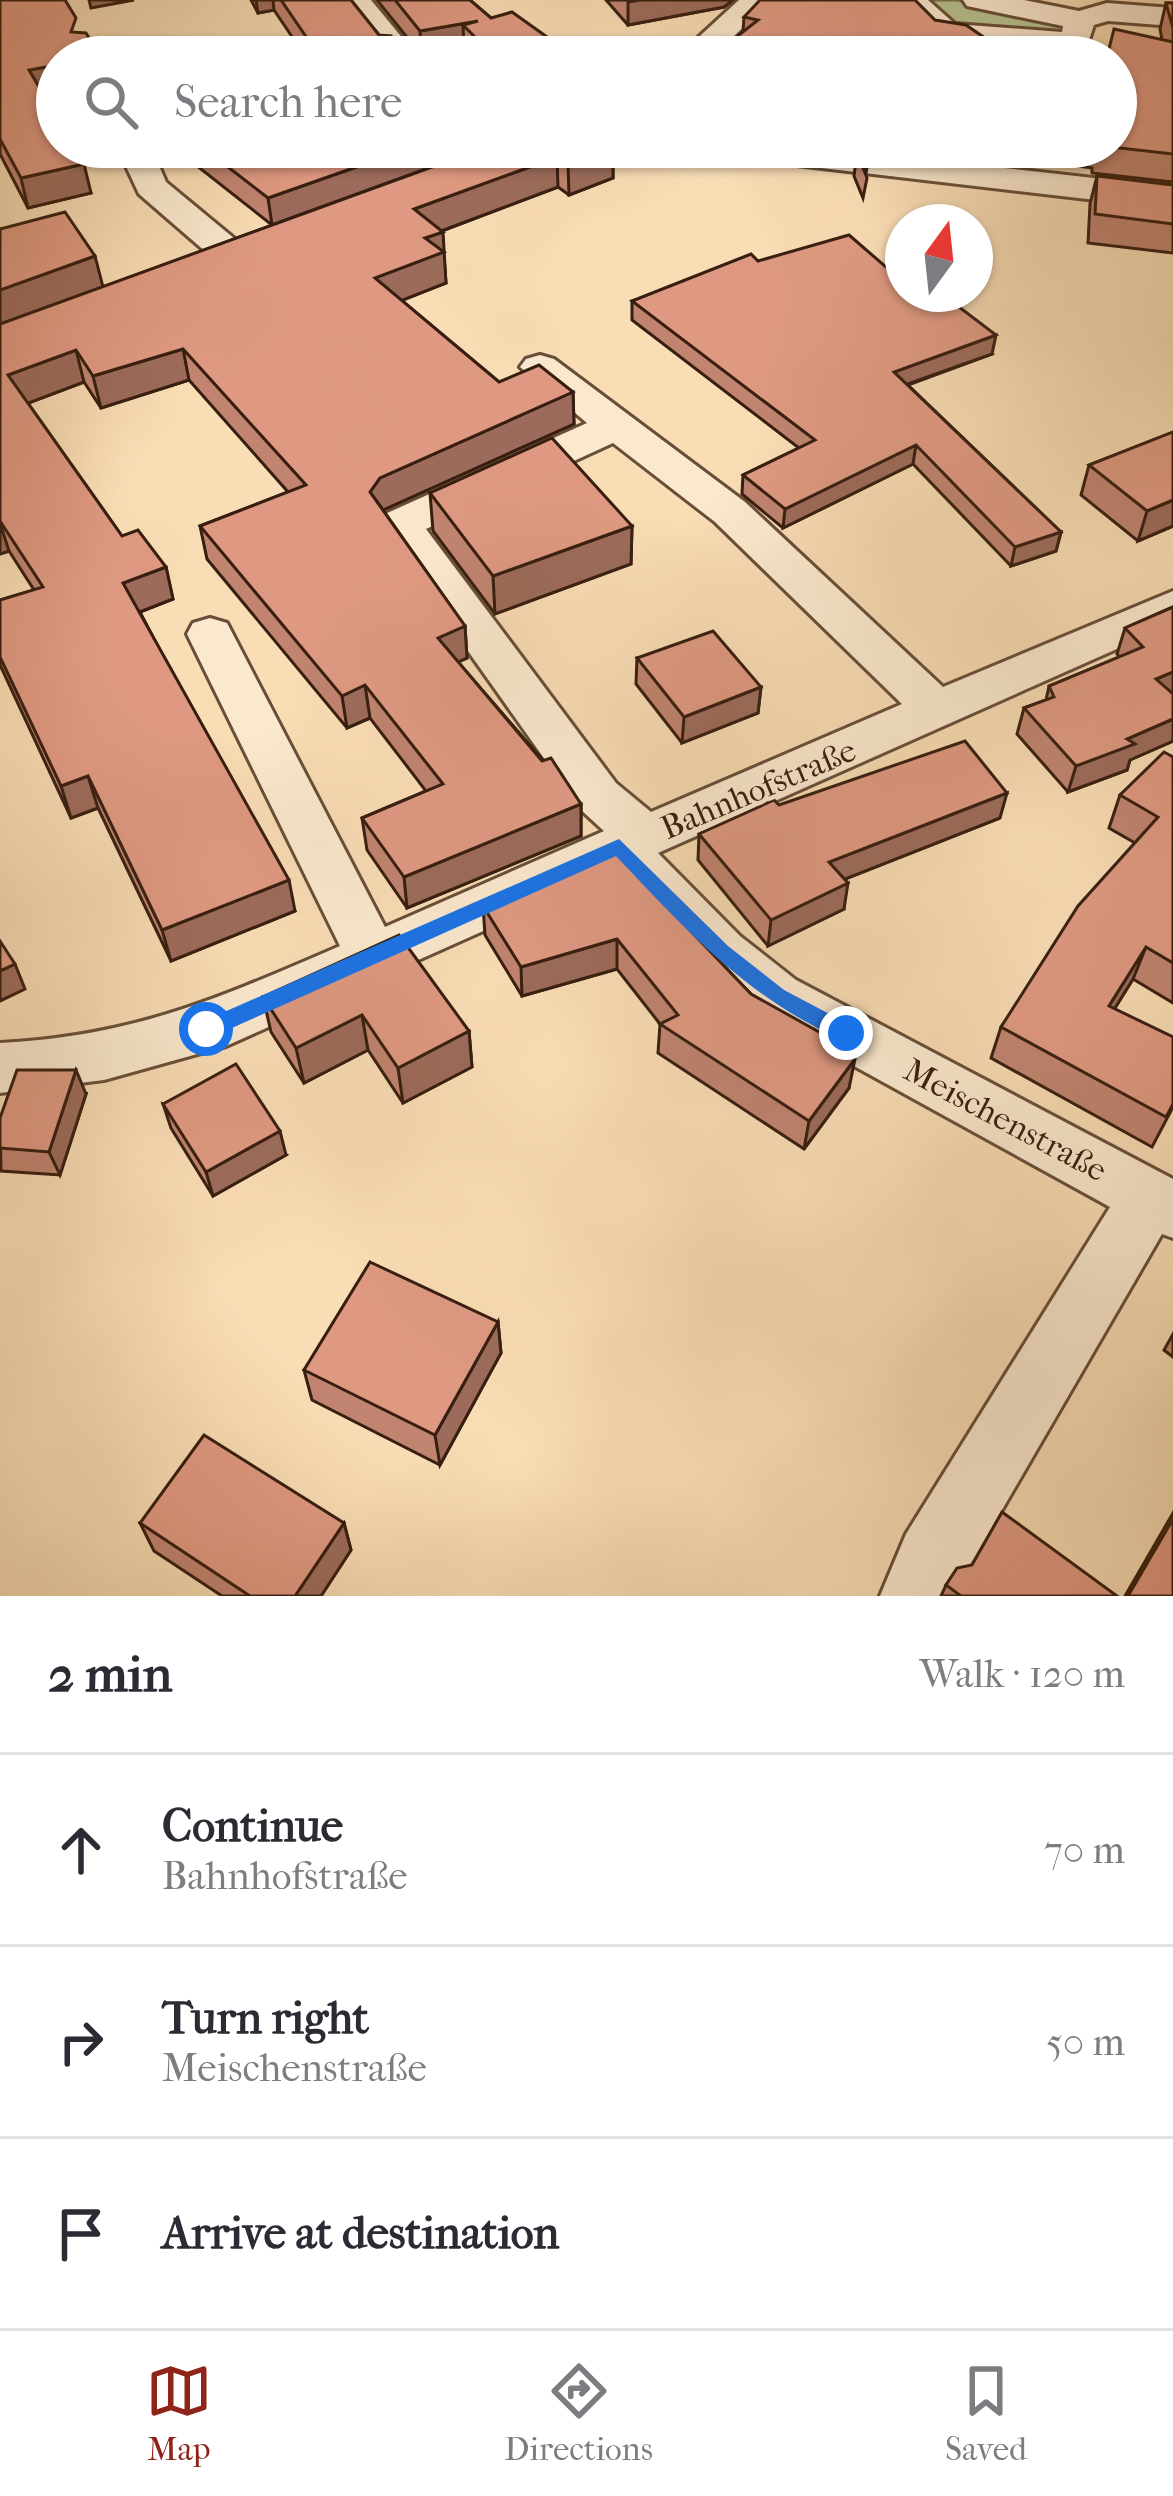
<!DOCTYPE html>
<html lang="en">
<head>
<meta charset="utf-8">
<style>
  body { margin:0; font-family:"IM FELL French Canon",serif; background:#f7f7f7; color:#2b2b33 }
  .compass { position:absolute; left:885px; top:204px; width:108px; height:108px; border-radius:50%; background:#fff; box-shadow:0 3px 9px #0004; rotate:15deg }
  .stop { position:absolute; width:36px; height:36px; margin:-27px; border:9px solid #1a73e8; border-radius:50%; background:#fff }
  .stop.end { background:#1a73e8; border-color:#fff; box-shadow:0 3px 12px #0008 }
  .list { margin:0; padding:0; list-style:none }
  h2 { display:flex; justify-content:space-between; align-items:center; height:156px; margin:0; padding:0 48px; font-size:51px }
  h2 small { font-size:39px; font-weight:400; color:#7c7c81 }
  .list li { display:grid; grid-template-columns:78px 1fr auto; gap:36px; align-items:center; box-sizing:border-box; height:192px; padding:0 48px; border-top:3px solid #e1e1e2 }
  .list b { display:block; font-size:45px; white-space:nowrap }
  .list p { margin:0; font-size:39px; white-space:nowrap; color:#7c7c81 }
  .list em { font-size:39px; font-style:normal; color:#7c7c81 }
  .icon { flex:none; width:66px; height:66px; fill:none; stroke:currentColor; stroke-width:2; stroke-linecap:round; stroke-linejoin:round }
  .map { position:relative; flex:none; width:1173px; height:1596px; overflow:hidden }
  .search { position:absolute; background:#fff; box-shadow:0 3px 9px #0004; left:36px; right:36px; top:36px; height:132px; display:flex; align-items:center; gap:30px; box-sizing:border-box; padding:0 42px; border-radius:66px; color:#7c7c81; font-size:45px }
  .sheet { height:732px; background:#fff }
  nav { display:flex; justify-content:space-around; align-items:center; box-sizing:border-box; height:168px; border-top:3px solid #e1e1e2; background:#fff; font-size:33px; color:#7c7c81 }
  nav a { display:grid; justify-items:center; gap:6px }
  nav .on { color:#8f2418 }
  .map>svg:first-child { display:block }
  .green { fill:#b8c292; stroke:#787051; stroke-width:3 }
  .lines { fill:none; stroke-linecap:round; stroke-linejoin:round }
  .minor-casing { stroke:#684e39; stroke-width:6 }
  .minor { fill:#fbe9cf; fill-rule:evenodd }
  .wall { fill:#c08470; stroke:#371e10; stroke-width:3 }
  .shaded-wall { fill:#9c6b5b; stroke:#371e10; stroke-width:3 }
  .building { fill:#df9982; stroke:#371e10; stroke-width:3 }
  .route { fill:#1a73e8 }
  .labels { text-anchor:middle; stroke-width:9; stroke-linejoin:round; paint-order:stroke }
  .street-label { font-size:33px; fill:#371e10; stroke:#fbe9cf }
</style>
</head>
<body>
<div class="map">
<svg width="1173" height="1596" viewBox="0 0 1173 1596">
  <rect width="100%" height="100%" fill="#f9ddb5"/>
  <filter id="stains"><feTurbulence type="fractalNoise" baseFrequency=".00167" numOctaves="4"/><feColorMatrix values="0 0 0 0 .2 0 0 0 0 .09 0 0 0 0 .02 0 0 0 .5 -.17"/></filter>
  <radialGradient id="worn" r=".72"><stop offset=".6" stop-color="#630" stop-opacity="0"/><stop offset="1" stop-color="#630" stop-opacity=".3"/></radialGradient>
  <path class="green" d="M920,0H958L1062,21L1063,36L954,29Z"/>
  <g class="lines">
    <g class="minor-casing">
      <g id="minor">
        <path d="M340,0H371L418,57H385Z"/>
        <path d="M739,0H772L712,57H677Z"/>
        <path d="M896,0H928L955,24L1062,32L1063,26L967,6L963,0H1024L1079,11L1107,3L1173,8V26L1108,21L1094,25L1086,49L1075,51L946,42L935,40Z"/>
        <path d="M117,147H151L166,182L247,249L252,257L247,265H221L139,194Z"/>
        <path d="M711,147H817L1173,187V209L728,157L716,154Z"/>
        <path d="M540,355L554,359L745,502L943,687L1173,591V624L658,853L740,936L796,980L1173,1179V1238L1162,1234L952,1596H880L906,1534L1110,1207L756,1012L702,968L613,873L226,1046L104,1080L0,1093V1043C135,1036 219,998 340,946L187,634L193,623L210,618L227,623L385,927L604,831L580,809L378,524L385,514L587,423L520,367L526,359ZM613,443L715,522L902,704L651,812L616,783L426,529Z"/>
      </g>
    </g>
    <use href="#minor" class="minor"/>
  </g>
  <g class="wall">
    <path d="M0,0L45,97L91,193L28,208L0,154Z"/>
    <path d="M251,0H351L379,35L305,56L274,10L258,13Z"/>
    <path d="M377,0H470L491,18L575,57H471L464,49L422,56Z"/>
    <path d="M606,0H733L724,7L628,25Z"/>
    <path d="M915,0L743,32L744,17Z"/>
    <path d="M1166,3H1173V182L1092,173V168L1078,166L1082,147H1116L1162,40L1160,29Z"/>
    <path d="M173,147H424L426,169L272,225Z"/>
    <path d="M487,147L635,158L613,166V178L569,195L558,187L442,231L446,283L401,300L499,382L573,392L574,424L383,510L465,626L467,658L458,662L581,804V836L407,908L367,850L362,818L426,791L370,718L347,728L207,559L200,526L288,492L189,380L101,408L84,382L28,403L122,536L166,567L173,599L140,612L295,911L171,961L98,808L71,818L0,665V600L34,590L9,551L0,554V229L103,287Z"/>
    <path d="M857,152L867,178L863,198L854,176Z"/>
    <path d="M1097,176L1173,185V253L1088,243L1090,204Z"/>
    <path d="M758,261L901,280L992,354L908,385L1061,532L1056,551L1011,566L913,464L783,528L742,494L743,475L799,448L632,320V301Z"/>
    <path d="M1173,432V526L1138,541L1081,495L1089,465Z"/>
    <path d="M430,493L632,526L631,564L495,614L433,531Z"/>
    <path d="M1173,607V741L1130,760L1127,770L1068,792L1017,734L1024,708L1046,700L1049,686L1120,657L1117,654L1125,628Z"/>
    <path d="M637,658L761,687L758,713L682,743L636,684Z"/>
    <path d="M1173,757V1003L1133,979L1115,1008L1173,1107L1152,1147L991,1058L1001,1027L1135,843L1109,828L1120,795Z"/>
    <path d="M779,805L1000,818L845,879L844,909L768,946L698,860L699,834Z"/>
    <path d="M614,851L751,994L849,1088L804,1149L658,1053L660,1024L617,969L522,996L485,935L483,906Z"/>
    <path d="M263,997L469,1031L472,1067L403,1103L368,1050L304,1083L271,1032Z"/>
    <path d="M86,1094L60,1175L1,1171L0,1118Z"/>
    <path d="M163,1104L286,1155L213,1196L171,1128Z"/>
    <path d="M498,1322L501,1353L440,1465L312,1400L304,1370Z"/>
    <path d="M1173,1334V1357L1164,1350Z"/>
    <path d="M1173,1513V1596H1125Z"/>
    <path d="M140,1523H344L351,1550L321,1596H222L154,1551Z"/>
    <path d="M946,1585L1117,1596H941Z"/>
  </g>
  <g class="shaded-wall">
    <path d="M89,0H134L91,8Z"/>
    <path d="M256,0H273L274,10L258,13Z"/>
    <path d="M640,0H733L724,7L628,25V2Z"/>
    <path d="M478,21L463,25L464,49L422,56L420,31Z"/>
    <path d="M391,36L392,57H372L371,40Z"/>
    <path d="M1001,49L999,57H972Z"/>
    <path d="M57,65V95L36,99L29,70Z"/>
    <path d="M413,147H424L426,169L272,225L268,198Z"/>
    <path d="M602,147H635V158L613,166V178L569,195L568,164Z"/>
    <path d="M557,157L558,187L417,240L414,209Z"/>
    <path d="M84,164L91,193L28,208L21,178Z"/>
    <path d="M443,232L446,283L378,310L375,278L425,238Z"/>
    <path d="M95,256L103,287L0,324V290Z"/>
    <path d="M996,335L992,354L891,390L894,372Z"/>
    <path d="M183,349L189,380L101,408L93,376Z"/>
    <path d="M76,350L84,382L18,407L8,375Z"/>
    <path d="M573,392L574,424L383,510L370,492L380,478Z"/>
    <path d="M916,445L913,464L783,528L785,509Z"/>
    <path d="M1173,500V526L1138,541L1147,511Z"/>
    <path d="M0,523L9,551L0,554Z"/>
    <path d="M632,526L631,564L495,614L493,576Z"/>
    <path d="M1061,532L1056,551L1011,566L1015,547Z"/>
    <path d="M166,567L173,599L132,615L123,583Z"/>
    <path d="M465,626L467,658L440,670L438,638Z"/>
    <path d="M1173,672V695L1156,679Z"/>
    <path d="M365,685L370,718L347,728L342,696Z"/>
    <path d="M761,687L758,713L682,743L684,717Z"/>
    <path d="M1173,719V741L1130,760L1127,770L1068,792L1076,766L1127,739Z"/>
    <path d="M88,776L98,808L71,818L61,786Z"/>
    <path d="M1007,793L1000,818L825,887L829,862Z"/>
    <path d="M581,804V836L407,908L404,877Z"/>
    <path d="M289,880L295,911L171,961L162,930Z"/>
    <path d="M848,883L844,909L768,946L771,920Z"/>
    <path d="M617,939V969L522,996L521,967Z"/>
    <path d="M1146,947L1133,979L1097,1037L1109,1006Z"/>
    <path d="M15,964L25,989L0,1001V971Z"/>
    <path d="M362,1015L368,1050L304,1083L296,1048Z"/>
    <path d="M469,1031L472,1067L403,1103L398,1068Z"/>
    <path d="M855,1059L849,1088L804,1149L809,1121Z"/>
    <path d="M76,1070L86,1094L60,1175L49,1152Z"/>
    <path d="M280,1131L286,1155L213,1196L206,1172Z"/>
    <path d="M498,1322L501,1353L440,1465L435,1435Z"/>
    <path d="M344,1523L351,1550L321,1596H295Z"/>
  </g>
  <g class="building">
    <path d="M0,0H65L76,18L71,32L86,33L100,56L57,57V65L29,70L57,117V147H75L84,164L21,178L0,139Z"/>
    <path d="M281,0H351L379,35L391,36L371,40L382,57H302L311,55L305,45L311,44Z"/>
    <path d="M395,0H470L491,18L512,12L575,57H495L463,25L478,21L420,31Z"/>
    <path d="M760,0H915L935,20L966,25L1001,49L972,57H711L758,20L744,17Z"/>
    <path d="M1166,3H1173V28Z"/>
    <path d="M1114,29L1173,42V154L1111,147H1116V57H1107Z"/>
    <path d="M202,147H413L268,198Z"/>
    <path d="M487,147L613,148L568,164L557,157L414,209L443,232L425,238L444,252L375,278L499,382L539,365L573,392L380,478L370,492L465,626L438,638L542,761L551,758L581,804L404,877L362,818L443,784L365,685L342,696L200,526L306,485L183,349L93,376L76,350L8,375L122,536L138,530L166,567L123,583L289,880L162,930L88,776L61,786L0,657V600L43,587L0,521V324Z"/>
    <path d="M857,152L870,153L866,173Z"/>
    <path d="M1097,176L1173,185V224L1095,214Z"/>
    <path d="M65,212L95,256L0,290V229Z"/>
    <path d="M849,235L901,280L903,279V294H942L996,335L894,372L1061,532L1015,547L916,445L785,509L743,475L815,440L632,301L751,254L758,261Z"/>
    <path d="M1173,432V500L1147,511L1089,465Z"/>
    <path d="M552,438L632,526L493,576L430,493Z"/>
    <path d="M1173,607V672L1156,679L1173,694V719L1127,739L1135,744L1076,766L1024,708L1054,697L1049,686L1143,647L1125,628Z"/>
    <path d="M713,631L761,687L684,717L637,658Z"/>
    <path d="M965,741L1007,793L829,862L848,883L771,920L699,834L774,800L779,805Z"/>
    <path d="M1164,752L1173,757V963L1146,947L1109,1006L1173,1037V1104L1166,1117L1001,1027L1078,906L1158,817L1120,795Z"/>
    <path d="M614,851L751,994L837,1042L855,1059L809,1121L660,1024L678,1015L617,939L521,967L483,906Z"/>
    <path d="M399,935L469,1031L398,1068L362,1015L296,1048L263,997Z"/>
    <path d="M0,941L15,964L0,971Z"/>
    <path d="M236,1064L280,1131L206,1172L163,1104Z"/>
    <path d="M17,1070H76L49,1152L0,1148V1118Z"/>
    <path d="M370,1262L498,1322L435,1435L304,1370Z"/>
    <path d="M204,1435L344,1523L295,1596H250L140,1523Z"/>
    <path d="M1002,1512L1117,1596H961L946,1585L957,1568L972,1565Z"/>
    <path d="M1173,1519V1596H1128Z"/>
  </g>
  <path class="route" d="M619,839L728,946L784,990L854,1027V1040C839,1044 826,1033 812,1025C733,983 677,920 616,856L214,1036L206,1038L195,1029L199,1023Z"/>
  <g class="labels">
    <g class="street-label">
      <text transform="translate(758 788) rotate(-23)" y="12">Bahnhofstraße</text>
      <text transform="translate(1006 1119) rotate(28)" y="12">Meischenstraße</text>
    </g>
  </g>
  <rect width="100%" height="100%" filter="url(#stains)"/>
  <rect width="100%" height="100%" fill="url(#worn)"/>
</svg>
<svg class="compass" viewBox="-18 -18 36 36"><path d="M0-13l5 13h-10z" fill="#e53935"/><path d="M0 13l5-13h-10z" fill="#7c7c81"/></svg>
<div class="stop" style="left:206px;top:1029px"></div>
<div class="stop end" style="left:846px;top:1033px"></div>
<div class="search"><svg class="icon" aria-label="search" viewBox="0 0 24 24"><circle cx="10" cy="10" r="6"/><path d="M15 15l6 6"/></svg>Search here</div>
</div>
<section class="sheet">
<h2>2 min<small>Walk · 120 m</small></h2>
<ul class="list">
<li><svg class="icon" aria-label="ahead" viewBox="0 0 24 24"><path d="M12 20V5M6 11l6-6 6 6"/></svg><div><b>Continue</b><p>Bahnhofstraße</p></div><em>70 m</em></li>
<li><svg class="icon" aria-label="right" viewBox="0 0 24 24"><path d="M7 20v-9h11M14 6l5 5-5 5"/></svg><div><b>Turn right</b><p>Meischenstraße</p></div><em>50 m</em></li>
<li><svg class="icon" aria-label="arrive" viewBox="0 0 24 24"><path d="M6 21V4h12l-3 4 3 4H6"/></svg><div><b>Arrive at destination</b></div></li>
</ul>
</section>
<nav>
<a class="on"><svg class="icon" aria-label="map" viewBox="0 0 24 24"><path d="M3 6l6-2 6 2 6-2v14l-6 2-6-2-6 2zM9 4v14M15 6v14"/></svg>Map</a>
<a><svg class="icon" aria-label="directions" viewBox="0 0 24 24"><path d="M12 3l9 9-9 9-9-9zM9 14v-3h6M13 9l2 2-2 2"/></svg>Directions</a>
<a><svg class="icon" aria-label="saved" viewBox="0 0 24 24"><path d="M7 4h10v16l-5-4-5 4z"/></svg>Saved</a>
</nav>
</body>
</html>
